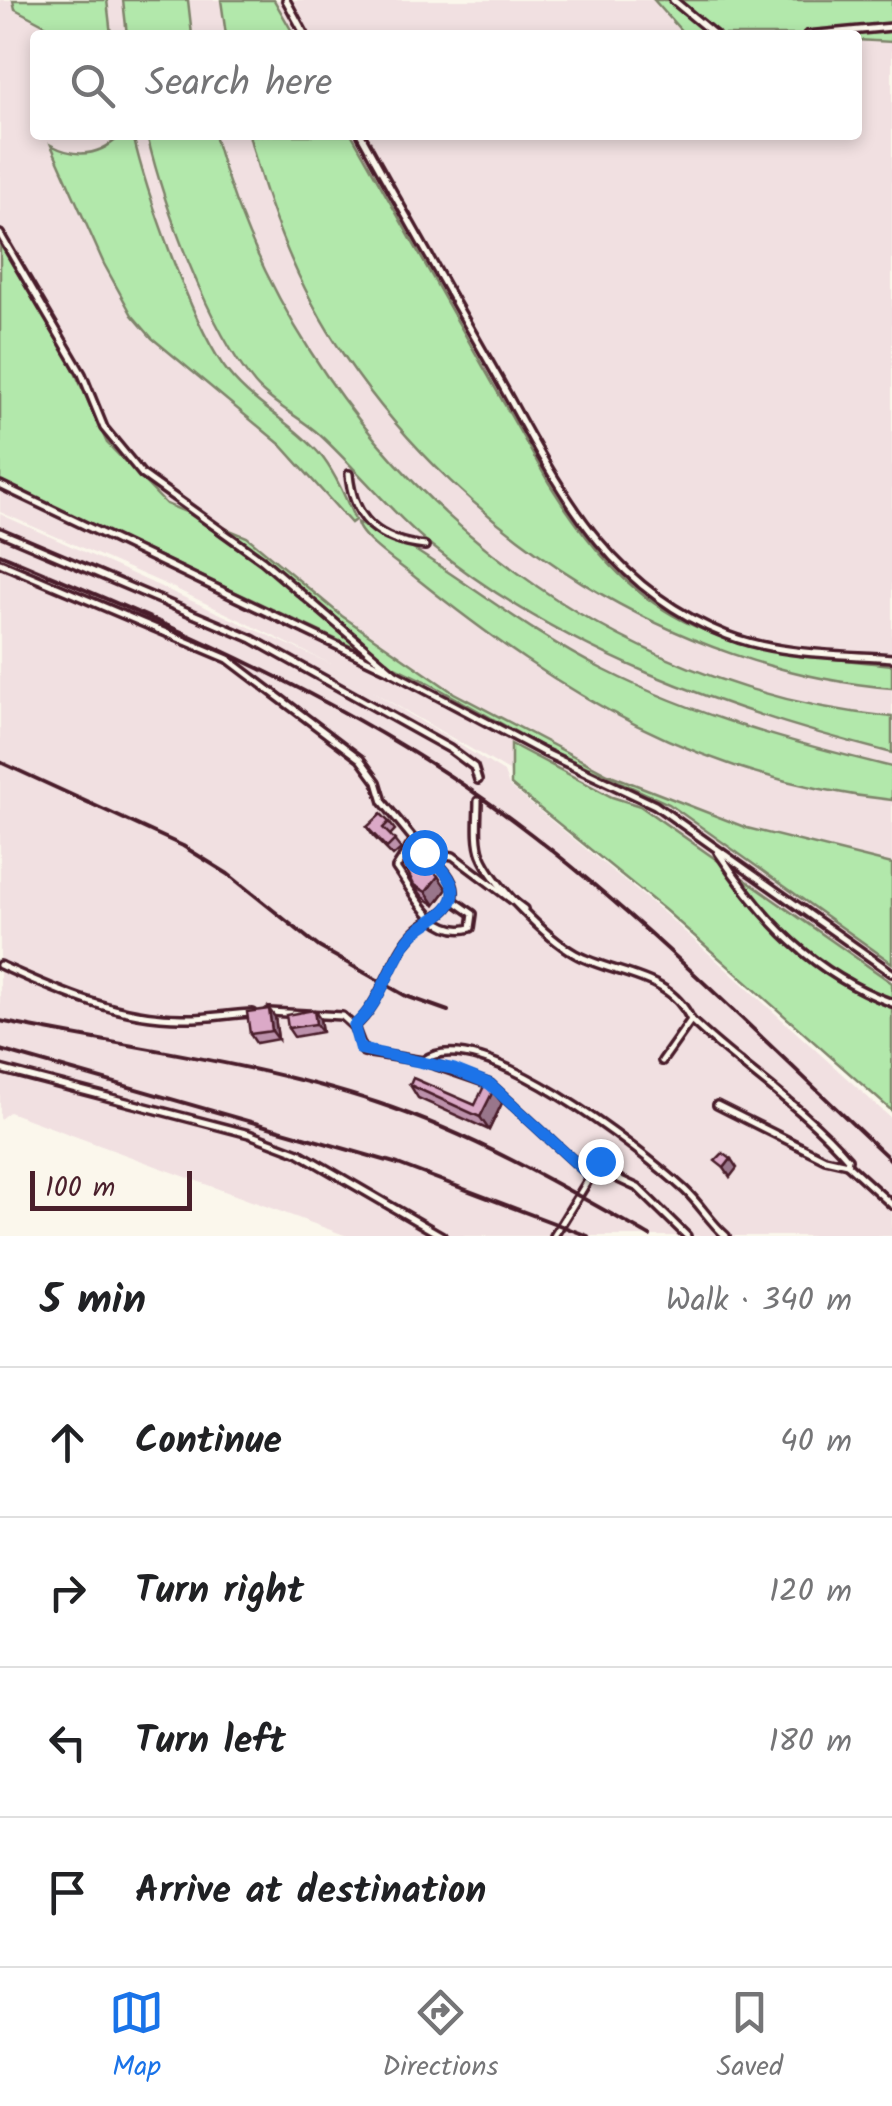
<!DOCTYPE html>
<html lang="en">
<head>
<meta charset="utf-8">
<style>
  body { margin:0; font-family:Kalam,sans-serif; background:#f6f6f6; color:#202124 }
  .scale { position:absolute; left:30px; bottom:25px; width:162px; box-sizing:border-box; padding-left:10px; border:5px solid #4a1f2b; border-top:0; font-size:28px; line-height:35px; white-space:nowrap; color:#4a1f2b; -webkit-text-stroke:8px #fbf7ec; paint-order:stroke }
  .stop { position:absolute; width:30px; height:30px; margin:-22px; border:8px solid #1a73e8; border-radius:50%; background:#fff }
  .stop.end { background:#1a73e8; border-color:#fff; box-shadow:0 2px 10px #0008 }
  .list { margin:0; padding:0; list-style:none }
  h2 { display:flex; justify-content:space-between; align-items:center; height:130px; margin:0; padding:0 40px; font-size:42px }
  h2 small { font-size:32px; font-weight:400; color:#757577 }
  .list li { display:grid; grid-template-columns:65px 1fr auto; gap:30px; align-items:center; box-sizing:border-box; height:150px; padding:0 40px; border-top:2px solid #e0e0e0 }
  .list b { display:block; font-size:38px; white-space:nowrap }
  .list em { font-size:32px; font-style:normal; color:#757577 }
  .icon { flex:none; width:55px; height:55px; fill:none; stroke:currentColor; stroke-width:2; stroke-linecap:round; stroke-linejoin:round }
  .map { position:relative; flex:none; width:892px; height:1236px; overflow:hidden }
  .search { position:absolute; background:#fff; box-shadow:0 5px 15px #0003; left:30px; right:30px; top:30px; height:110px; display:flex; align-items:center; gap:25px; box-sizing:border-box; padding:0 35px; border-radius:10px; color:#757577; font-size:38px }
  .sheet { height:730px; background:#fff }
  nav { display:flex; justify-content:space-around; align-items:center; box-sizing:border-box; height:140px; border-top:2px solid #e0e0e0; background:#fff; font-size:28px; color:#757577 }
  nav a { display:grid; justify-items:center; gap:5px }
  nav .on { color:#1a73e8 }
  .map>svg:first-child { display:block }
  .built { fill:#f1e0e1; fill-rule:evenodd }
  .green { fill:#b2e8ab; stroke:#7e846b; stroke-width:2.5 }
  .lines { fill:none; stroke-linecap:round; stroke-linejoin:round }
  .service-casing { stroke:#4a1f2b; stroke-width:12 }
  .service { stroke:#fbf7ec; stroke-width:5 }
  .rail { stroke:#4a1f2b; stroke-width:4 }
  .wall { fill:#bc91ab; stroke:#4a1f2b; stroke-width:2.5 }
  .shaded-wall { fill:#99768b; stroke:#4a1f2b; stroke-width:2.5 }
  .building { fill:#dba9c7; stroke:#4a1f2b; stroke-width:2.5 }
  .route { stroke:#1a73e8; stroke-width:12 }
</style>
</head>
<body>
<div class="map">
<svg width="892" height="1236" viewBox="0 0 892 1236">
  <rect width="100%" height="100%" fill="#fbf7ec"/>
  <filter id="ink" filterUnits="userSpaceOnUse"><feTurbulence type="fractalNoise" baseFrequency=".01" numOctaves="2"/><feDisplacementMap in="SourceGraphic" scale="20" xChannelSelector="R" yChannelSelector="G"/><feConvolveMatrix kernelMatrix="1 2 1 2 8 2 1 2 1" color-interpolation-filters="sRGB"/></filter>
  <g filter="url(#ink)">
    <path class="built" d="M0,0H892V1111L664,908L512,785L509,771L370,690L504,772L509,786L664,913L892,1119V1236H347L9,1112L0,1119V514L331,664L174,588L0,512ZM35,35H857V135H35Z"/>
    <g class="green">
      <path d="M13,0H107L111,35H64L15,9Z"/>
      <path d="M123,0H188L192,35H127Z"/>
      <path d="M221,0H274L294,35H226Z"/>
      <path d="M654,0H892V42L857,40V35H685Z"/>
      <path d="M121,135H133C146,192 190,317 222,364C249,404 294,422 323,458C337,477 346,499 355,520L351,523L281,445L152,338L132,315L104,264L51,145C77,159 101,155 121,135Z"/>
      <path d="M147,135H214C299,443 570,686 892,717V753C726,710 562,653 427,542C388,509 357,469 320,435C300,417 272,404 255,384C208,328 164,206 147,135Z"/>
      <path d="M249,135H352L549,483C645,637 722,648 892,665V688C675,670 466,536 345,357C299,290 269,213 249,135Z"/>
      <path d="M0,244L68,357L107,443L166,504L247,537L342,616L454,693L608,774L747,828L892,864V963L669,804L541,746L429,683L0,481Z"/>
      <path d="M357,522C376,536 399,540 418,552C480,592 538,637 604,670C695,716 794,743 892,767V800C701,780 562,695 416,578C400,565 359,538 357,522Z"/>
      <path d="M511,744L612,797L640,806L892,983V1111L665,910L511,785Z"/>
    </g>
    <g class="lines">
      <g class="service-casing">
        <g id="service">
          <path d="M286,0L305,35"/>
          <path d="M673,0L715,35"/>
          <path d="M807,35L892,27"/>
          <path d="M361,135C404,213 448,290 492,367C555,478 599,585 727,635C778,655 838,654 892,658"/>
          <path d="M0,234L82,374L104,428L142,474L262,560L394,673"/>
          <path d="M349,474C353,520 379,541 425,546"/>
          <path d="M0,485L386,669L543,752L655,805L892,973"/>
          <path d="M0,532L252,639L450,749L474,767L478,780"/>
          <path d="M0,563L228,659L360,759L377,782L383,802L424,852L453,856L524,909"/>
          <path d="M478,801C478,817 475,840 481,855C493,885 547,938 575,954C615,976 670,973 691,1020L662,1061"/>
          <path d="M414,840L396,868C415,894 433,938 471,928L473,914L453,900"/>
          <path d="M718,852C764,921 813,974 892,1003"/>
          <path d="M0,965C58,991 117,1018 182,1018C205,1019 229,1014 253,1013"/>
          <path d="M269,1012L342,1016L354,1027L364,1052L423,1061L490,1084L590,1176"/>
          <path d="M691,1020C741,1068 803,1106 848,1159L847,1164L825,1159L717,1105"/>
          <path d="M354,1027C386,1000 391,946 424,924C435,917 455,909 454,891C453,876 437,862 426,854"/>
          <path d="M423,1061C477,1019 642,1151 685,1190C700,1204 710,1222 726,1236"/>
          <path d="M0,1069L249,1134L299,1153L442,1236"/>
          <path d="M847,1164L892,1205"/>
          <path d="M595,1168L638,1188L687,1236"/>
          <path d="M554,1236L600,1161"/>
        </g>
      </g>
      <use href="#service" class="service"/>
      <g class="rail">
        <path d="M0,554C167,624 336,694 485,800C633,905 760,1038 892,1161"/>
        <path d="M0,762L183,846L228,874L319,947L406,996L448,1011"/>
        <path d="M0,1021C126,1047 256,1062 378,1103C474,1135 562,1186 650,1236"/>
        <path d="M0,1050L398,1164L588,1236"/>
      </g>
    </g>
    <g class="wall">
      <path d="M389,822L395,830L390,835L401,849L393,856L373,836L367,827Z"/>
      <path d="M414,885L447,889L435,905L423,897Z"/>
      <path d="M275,1017L278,1039L256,1043L250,1034Z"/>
      <path d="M320,1019L322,1032L294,1037L288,1028Z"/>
      <path d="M410,1085L475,1105L502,1103L489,1130L418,1098Z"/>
    </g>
    <g class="shaded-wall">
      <path d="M438,876L447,889L435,905L426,892Z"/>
      <path d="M269,1009L275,1017L278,1039L272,1031Z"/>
      <path d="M314,1010L320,1019L322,1032L316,1024Z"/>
      <path d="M493,1091L502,1103L489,1130L480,1117Z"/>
      <path d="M731,1159L737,1168L730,1177L724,1168Z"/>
    </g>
    <g class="building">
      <path d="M381,814L389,822L383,828L395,840L387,848L367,827Z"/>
      <path d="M415,851L438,876L426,892L414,885L403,862Z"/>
      <path d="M269,1009L272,1031L250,1034L247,1012Z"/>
      <path d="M314,1010L316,1024L288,1028L286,1015Z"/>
      <path d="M413,1078L475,1105L485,1084L493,1091L480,1117L410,1085Z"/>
      <path d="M723,1153L731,1159L724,1168L715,1161Z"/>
    </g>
  </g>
  <g class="lines" filter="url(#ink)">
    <path class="route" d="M424,852C436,862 457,879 453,897C447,918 420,922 408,940C387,969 381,1004 354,1026L360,1049L453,1069L490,1084L590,1176L600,1161"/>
  </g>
</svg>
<div class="scale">100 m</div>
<div class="stop" style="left:424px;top:852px"></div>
<div class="stop end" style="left:600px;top:1161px"></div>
<div class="search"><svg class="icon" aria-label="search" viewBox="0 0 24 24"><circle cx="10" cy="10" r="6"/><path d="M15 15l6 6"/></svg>Search here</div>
</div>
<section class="sheet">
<h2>5 min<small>Walk · 340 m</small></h2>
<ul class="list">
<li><svg class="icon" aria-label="ahead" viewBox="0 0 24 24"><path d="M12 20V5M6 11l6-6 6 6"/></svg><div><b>Continue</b></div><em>40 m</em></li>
<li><svg class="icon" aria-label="right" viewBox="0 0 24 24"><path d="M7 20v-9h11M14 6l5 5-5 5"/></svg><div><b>Turn right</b></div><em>120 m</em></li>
<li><svg class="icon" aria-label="left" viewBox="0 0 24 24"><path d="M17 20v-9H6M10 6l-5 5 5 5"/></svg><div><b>Turn left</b></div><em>180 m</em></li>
<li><svg class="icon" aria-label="arrive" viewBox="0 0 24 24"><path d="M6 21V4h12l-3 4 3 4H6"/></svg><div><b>Arrive at destination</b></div></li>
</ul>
</section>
<nav>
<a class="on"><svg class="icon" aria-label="map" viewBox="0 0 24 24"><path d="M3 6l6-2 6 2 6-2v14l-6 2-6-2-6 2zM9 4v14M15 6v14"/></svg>Map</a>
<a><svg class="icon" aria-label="directions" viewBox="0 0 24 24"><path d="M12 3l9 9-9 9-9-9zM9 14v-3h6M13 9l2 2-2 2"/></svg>Directions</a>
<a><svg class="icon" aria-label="saved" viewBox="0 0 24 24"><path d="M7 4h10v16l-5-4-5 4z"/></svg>Saved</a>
</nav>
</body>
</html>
